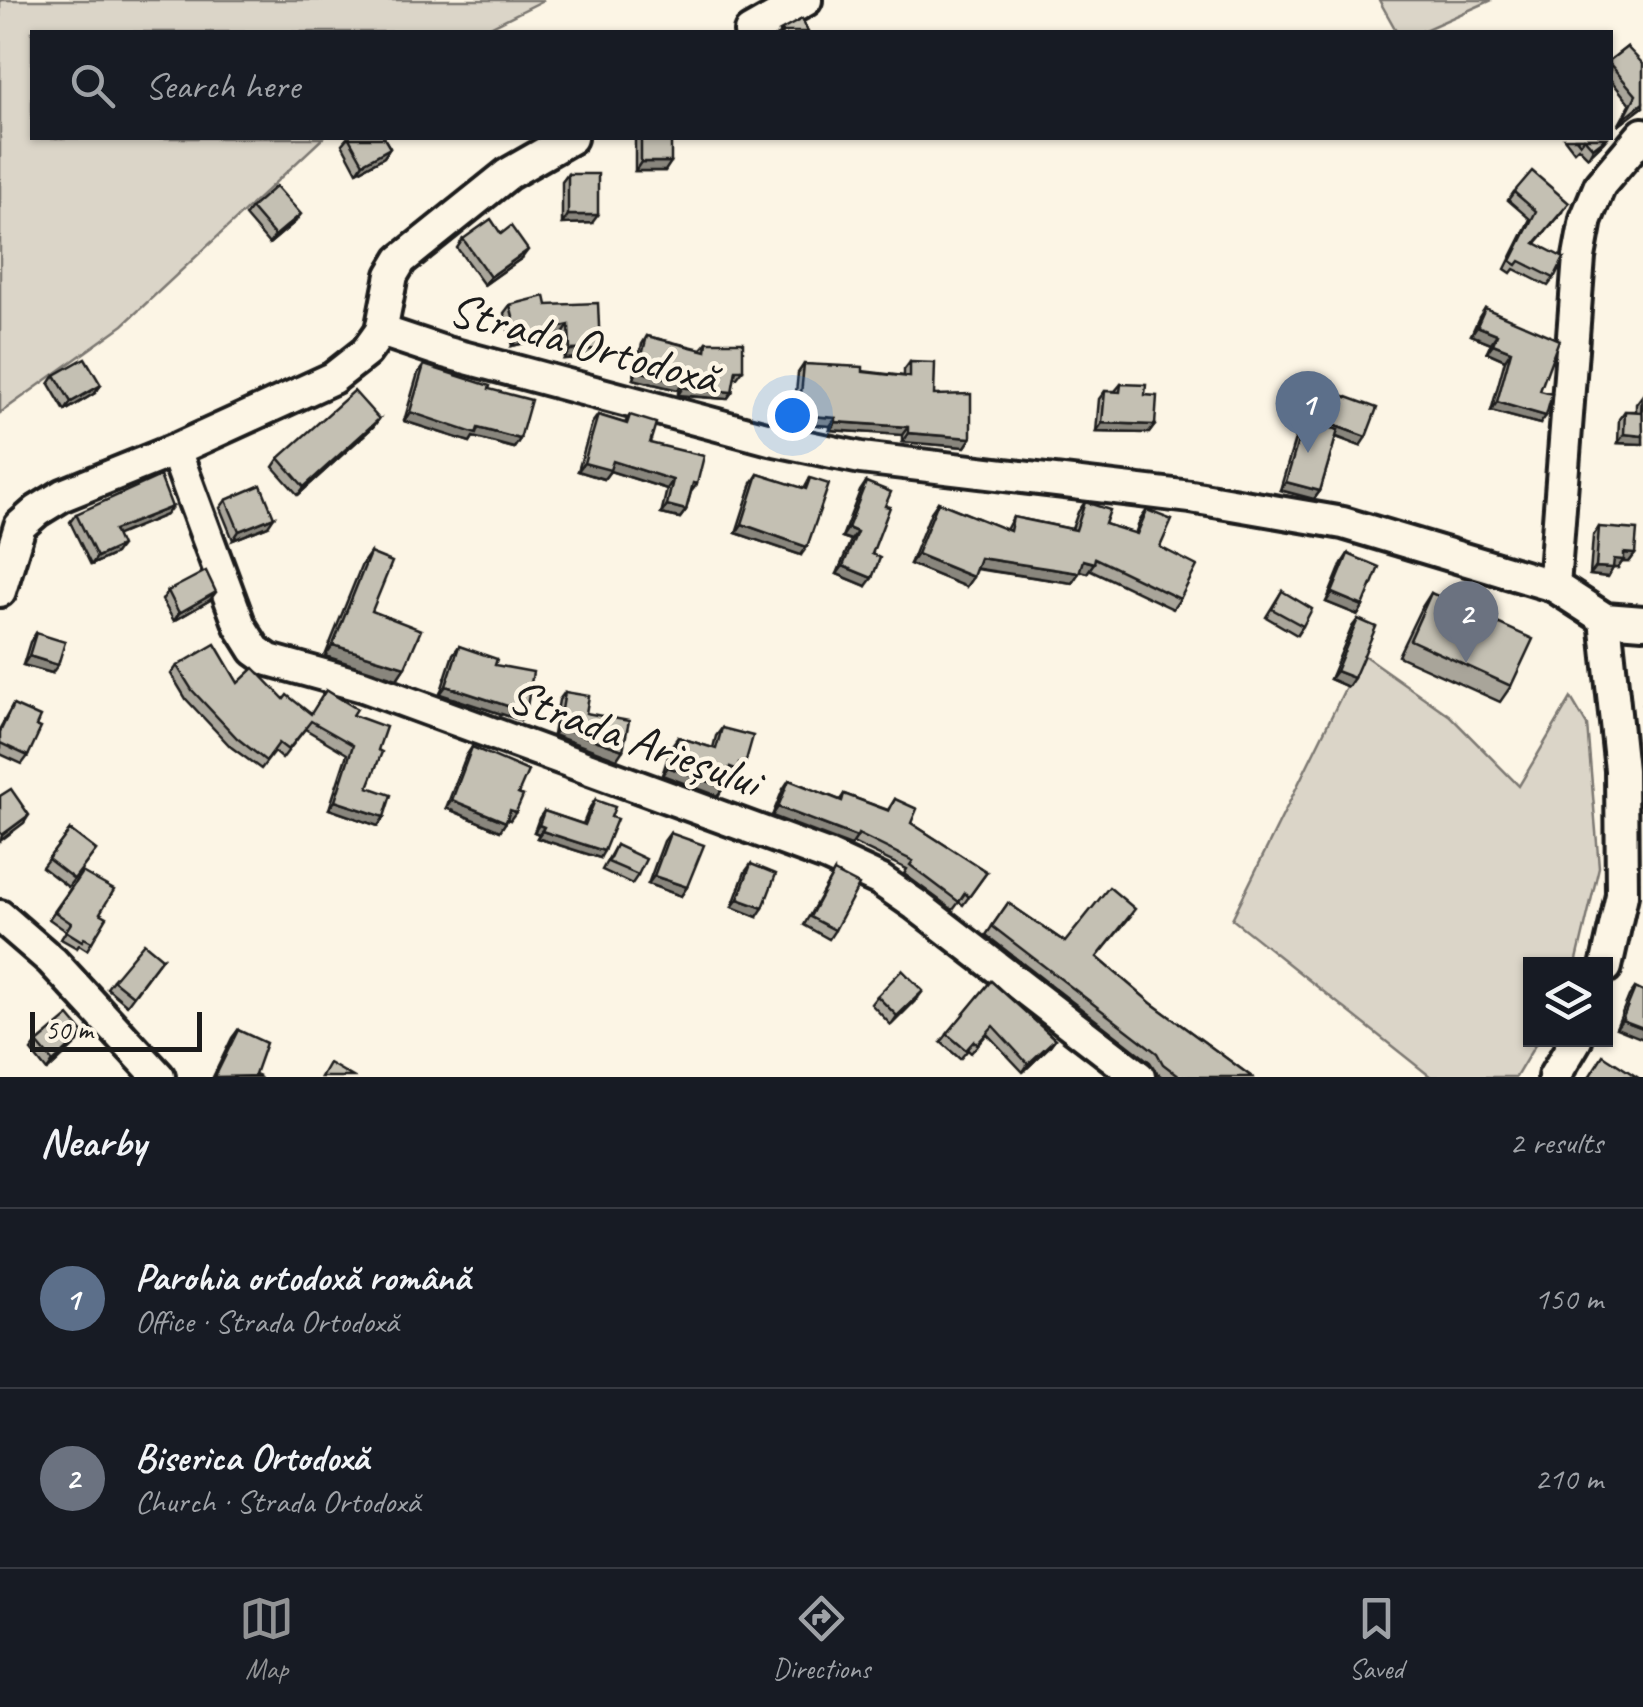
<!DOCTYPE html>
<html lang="en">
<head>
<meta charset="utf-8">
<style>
  body { margin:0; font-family:Caveat,sans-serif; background:#20242c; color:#f1f3f6 }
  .controls { position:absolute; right:30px; bottom:30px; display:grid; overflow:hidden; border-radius:0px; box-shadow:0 2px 8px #0004 }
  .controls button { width:90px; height:90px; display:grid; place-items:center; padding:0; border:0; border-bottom:2px solid #363941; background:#171b24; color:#f1f3f6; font:50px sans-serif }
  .scale { position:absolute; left:30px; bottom:25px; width:172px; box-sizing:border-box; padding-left:10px; border:5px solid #1c1c1c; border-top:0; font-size:28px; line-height:35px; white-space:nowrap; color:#1c1c1c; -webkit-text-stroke:8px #fcf5e5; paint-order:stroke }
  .you { position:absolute; left:792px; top:415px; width:35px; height:35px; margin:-25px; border:8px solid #fff; border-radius:50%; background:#1a73e8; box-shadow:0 0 0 15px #1a73e833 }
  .badge { display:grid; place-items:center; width:65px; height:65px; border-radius:50%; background:#919294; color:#fff; font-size:32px; font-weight:700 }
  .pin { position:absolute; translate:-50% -82px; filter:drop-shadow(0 2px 5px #0008) }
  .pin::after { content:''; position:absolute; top:52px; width:35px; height:30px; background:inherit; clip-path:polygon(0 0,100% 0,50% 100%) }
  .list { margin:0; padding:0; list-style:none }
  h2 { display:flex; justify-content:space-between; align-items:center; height:130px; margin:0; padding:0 40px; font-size:42px }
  h2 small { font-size:32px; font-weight:400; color:#9ea1a6 }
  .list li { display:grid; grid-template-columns:65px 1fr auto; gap:30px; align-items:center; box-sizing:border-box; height:180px; padding:0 40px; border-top:2px solid #363941 }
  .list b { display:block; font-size:38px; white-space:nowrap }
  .list p { margin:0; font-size:32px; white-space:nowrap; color:#9ea1a6 }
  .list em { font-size:32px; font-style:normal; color:#9ea1a6 }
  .icon { flex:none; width:55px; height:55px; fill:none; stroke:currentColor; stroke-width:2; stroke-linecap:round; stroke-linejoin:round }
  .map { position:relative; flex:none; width:1643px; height:1077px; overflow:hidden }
  .search { position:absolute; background:#171b24; box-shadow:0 2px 8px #0004; left:30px; right:30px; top:30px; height:110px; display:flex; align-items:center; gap:25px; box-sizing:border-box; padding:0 35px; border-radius:0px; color:#9ea1a6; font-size:38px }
  .sheet { height:490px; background:#171b24 }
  nav { display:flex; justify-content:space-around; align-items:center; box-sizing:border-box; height:140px; border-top:2px solid #363941; background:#171b24; font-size:28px; color:#9ea1a6 }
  nav a { display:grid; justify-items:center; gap:5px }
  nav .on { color:#919294 }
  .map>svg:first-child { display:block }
  .green { fill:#dbd5c8; stroke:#7c7872; stroke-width:2.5 }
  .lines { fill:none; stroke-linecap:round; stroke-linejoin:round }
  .minor-casing { stroke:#1c1c1c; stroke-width:38 }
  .minor { stroke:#fcf5e5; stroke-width:30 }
  .wall { fill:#a9a59a; stroke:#1c1c1c; stroke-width:2.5 }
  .shaded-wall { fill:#89867d; stroke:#1c1c1c; stroke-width:2.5 }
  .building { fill:#c4c0b3; stroke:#1c1c1c; stroke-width:2.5 }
  .labels { text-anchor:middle; stroke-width:9; stroke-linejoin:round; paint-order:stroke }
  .street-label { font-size:48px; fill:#1c1c1c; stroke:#fcf5e5 }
</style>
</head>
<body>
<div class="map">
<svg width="1643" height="1077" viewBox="0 0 1643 1077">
  <rect width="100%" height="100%" fill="#fcf5e5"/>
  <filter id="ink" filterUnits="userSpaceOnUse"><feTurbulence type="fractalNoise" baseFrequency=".01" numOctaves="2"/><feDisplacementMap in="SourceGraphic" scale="20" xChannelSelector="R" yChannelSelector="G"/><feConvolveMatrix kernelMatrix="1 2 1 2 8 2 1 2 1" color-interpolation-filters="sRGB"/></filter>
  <g filter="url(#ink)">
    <g class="green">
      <path d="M0,0H544L480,32H32V138H323L123,325L0,413Z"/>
      <path d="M1379,0H1492L1420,32H1397Z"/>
      <path d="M1362,654L1450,716L1519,786L1571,698L1587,725L1599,867L1576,964H1530V1040H1538L1516,1077H1431L1232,919Z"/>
    </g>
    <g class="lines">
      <g class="minor-casing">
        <g id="minor">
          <path d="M750,32L806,0"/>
          <path d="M381,331L392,275L401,260L508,174L571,138"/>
          <path d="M175,450L240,626L255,650L269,660L363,686L828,856L880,880L916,905L1139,1077"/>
          <path d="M1554,586L1579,257L1586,219L1600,185L1643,134"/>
          <path d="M0,591L20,526L37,511L63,495L175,450L333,378L366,352L381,331L444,352L770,439L861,458L1191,497L1343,523L1554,586L1605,619L1643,622"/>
          <path d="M1605,619L1621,770L1622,895L1606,967"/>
          <path d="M0,916L52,961L159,1077"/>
          <path d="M1554,1077L1576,1040"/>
        </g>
      </g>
      <use href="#minor" class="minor"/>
    </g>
    <g class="wall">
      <path d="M1627,47L1643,107L1618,126L1630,104L1610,79V60Z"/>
      <path d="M347,138H384L390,148L384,157L357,172L342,144Z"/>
      <path d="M635,138H671L665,171H635Z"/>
      <path d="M1564,138H1607L1588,157L1578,147L1574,151Z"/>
      <path d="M568,174L592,223L562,224V182Z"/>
      <path d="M1514,192L1563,212L1536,243L1554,278L1548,286L1514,269L1511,273L1505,269L1530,219L1508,200Z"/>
      <path d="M251,208L295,222L269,244L245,216Z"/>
      <path d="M501,234L522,258L484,285L457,248L463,239Z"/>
      <path d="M510,305H547L600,349L594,357L564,359L563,334L512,346L504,313Z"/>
      <path d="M1485,308L1540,391V424L1491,411L1505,360L1487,352L1491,343L1471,335L1479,317Z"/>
      <path d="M647,336L701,349L707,342L743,370L737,378H734L732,392L727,399L682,396L678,395V390L633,379L642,344Z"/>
      <path d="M910,362L934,395L971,438L965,447L902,442V435L830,430V426L793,423L798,373L804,364L904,376V370Z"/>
      <path d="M424,365L489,389L520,439L514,448L473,437L470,442L404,421L418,373Z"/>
      <path d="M55,375L101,385L95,393L65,411L49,384Z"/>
      <path d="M1121,384L1145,395L1155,425L1149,433L1096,432L1099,399L1105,391H1115Z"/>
      <path d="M1336,393L1360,446L1336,437L1320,491L1314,499L1280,490L1298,429L1304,421L1321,425L1330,402Z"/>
      <path d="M1642,396L1643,444L1618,443L1619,419L1625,411H1636V404Z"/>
      <path d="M598,415L625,423L630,415L650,443L697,484L691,492L686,510L680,518L661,514L667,489L610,471L604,479L578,471L592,423Z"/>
      <path d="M379,419L373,427L298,495L273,467L279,458Z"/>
      <path d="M758,474L804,489L810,478L801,555L736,533L752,483Z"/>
      <path d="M866,482L885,506L872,554L866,586L837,574L851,540L842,537L860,491Z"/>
      <path d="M226,500L268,526L233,540L220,508Z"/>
      <path d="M938,502L1006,530L1013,517L1072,529L1078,512L1085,502L1105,524L1135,534L1140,520L1147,510L1180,599L1173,609L1089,569L1087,573L1080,571L1072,583L976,569L966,587L910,564L931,512Z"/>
      <path d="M76,514L166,515L116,535L115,554L91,565L70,522Z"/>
      <path d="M1599,527L1635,554L1629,562H1622L1618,568H1613L1608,577L1590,575L1593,536Z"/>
      <path d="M370,553L372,611L405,667L397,679L325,656L362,564Z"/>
      <path d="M1348,554L1363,606L1358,615L1326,602L1342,563Z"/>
      <path d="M168,591L210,600L174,621L162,600Z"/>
      <path d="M1282,591L1303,626L1297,635L1266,617Z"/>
      <path d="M1431,593L1511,686L1500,702L1398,656L1420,610Z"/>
      <path d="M1358,619L1348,687L1330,679L1352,627Z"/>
      <path d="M36,633L52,673L23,665L30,642Z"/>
      <path d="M459,646L495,665L526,712L520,720L440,694L453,654Z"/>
      <path d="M177,666L238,683L284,699L311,714L353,715L378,750L368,787L384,817L378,826L329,809L347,754L305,729L282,759L274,752L261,769L231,747L186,699L171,674Z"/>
      <path d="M565,692L586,713L617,759L553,735L559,700Z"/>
      <path d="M1643,704V743H1640Z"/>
      <path d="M13,705L36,726L28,756L22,764L0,754V728Z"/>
      <path d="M722,728L739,773L736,772L732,778L727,777L718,796L662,775L672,745L678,737L713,748L716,736Z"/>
      <path d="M472,747L518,794L510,820L507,819L500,831L446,808L466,756Z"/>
      <path d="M789,780L840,800L844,794L888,810L895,799L911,823L987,872L963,905L959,902L953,910L904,874L907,869L853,843L851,846L772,816L783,789Z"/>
      <path d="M595,800L600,858L537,838L539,834L534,832L539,818L544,811L583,824L590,807Z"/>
      <path d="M70,830L96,850L68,887L42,867Z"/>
      <path d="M670,833L687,887L681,896L648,884L664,841Z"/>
      <path d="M616,845L638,875L632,884L602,870Z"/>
      <path d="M751,864L757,917L732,907L745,872Z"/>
      <path d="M82,872L100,913L92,942L87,950L79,945L77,948L61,939L66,931L49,919Z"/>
      <path d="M834,872L835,930L829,939L804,925Z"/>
      <path d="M1008,903L1065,942L1129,918L1097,957L1151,1003L1252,1077H1162L1157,1073L1150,1062L986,935Z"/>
      <path d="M162,958L127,1005L107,988L113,980Z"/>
      <path d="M991,981L1055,1039L1049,1047L1023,1072L987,1034L971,1053L968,1050L960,1059L941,1042Z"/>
      <path d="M1635,988L1643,992L1616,1028L1629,996Z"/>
      <path d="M877,996L917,999L891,1025L871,1004Z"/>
      <path d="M238,1030L255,1074L259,1077H213L232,1038Z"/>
      <path d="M84,1034L78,1042L47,1071L31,1051L37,1043Z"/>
    </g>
    <g class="shaded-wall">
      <path d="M1643,103V107L1618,126L1624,118Z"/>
      <path d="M1607,138L1603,143L1588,157L1593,148Z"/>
      <path d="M390,148L384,157L357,172L363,163Z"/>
      <path d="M641,162H671L665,171H635Z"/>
      <path d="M301,214L295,222L269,244L275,236Z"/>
      <path d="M568,215H598L592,223L562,224Z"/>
      <path d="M528,250L522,258L484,285L490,277Z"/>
      <path d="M569,325L563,334L512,346L518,337Z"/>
      <path d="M1477,326L1497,334L1491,343L1471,335Z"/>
      <path d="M1493,344L1511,351L1505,360L1487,352Z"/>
      <path d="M600,349L594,357L564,359L570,350Z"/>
      <path d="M638,371L684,382L678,390L633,379Z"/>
      <path d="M101,385L95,393L65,411L71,402Z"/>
      <path d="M683,387L732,392L727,399L678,395Z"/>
      <path d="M1497,402L1546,416L1540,424L1491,411Z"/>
      <path d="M410,412L478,428L520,439L514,448L473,437L470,442L404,421Z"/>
      <path d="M799,415L836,418L830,426L793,423Z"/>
      <path d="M379,419L373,427L298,495L304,487Z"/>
      <path d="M836,422L908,427L902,435L830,430Z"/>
      <path d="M1325,422L1366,437L1360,446L1319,430Z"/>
      <path d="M1102,423L1155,425L1149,433L1096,432Z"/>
      <path d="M908,433L971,438L965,447L902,442Z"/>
      <path d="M1624,434L1643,436V444L1618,443Z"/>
      <path d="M613,461L673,480L667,489L610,471L604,479L578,471L584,463Z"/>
      <path d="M1286,482L1320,491L1314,499L1280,490Z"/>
      <path d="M667,505L686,510L680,518L661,514Z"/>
      <path d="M172,507L166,515L108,539L114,530Z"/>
      <path d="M274,517L268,526L233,540L239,531Z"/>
      <path d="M742,524L807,547L801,555L736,533Z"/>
      <path d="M848,528L857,532L851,540L842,537Z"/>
      <path d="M121,546L115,554L91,565L97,557Z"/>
      <path d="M1624,553L1635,554L1629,562H1622L1618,568H1608L1614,559Z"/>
      <path d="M917,554L973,577L966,587L910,564Z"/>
      <path d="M980,558L1079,573L1072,583L973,568Z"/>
      <path d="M1083,560L1094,563L1087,573L1076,570Z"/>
      <path d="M843,566L872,578L866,586L837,574Z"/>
      <path d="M1596,567L1613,568L1608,577L1590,575Z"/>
      <path d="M216,592L210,600L174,621L179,613Z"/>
      <path d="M1332,593L1363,606L1358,615L1326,602Z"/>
      <path d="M333,645L405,667L397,679L325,656Z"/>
      <path d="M29,656L58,665L52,673L23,665Z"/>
      <path d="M1336,671L1354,678L1348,687L1330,679Z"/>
      <path d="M446,686L526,712L520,720L440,694Z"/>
      <path d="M559,727L623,750L617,759L553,735Z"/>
      <path d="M739,763L745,764L739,773L736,772L732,778L724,776L730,767Z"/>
      <path d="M668,767L724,787L718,796L662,775Z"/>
      <path d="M452,800L506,822L500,831L446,808Z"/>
      <path d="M335,801L384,817L378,826L329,809Z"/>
      <path d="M778,807L857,837L851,846L772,816Z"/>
      <path d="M510,810L516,812L510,820L504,818Z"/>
      <path d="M29,815L24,823L0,841L2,835Z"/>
      <path d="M539,825L544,827L539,834L534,832Z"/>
      <path d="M542,831L604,851L600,858L537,838Z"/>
      <path d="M654,876L687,887L681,896L648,884Z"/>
      <path d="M738,899L763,908L757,917L732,907Z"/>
      <path d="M923,991L917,999L891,1025L897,1016Z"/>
      <path d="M1622,1020L1643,1028V1039L1616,1028Z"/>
      <path d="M84,1034L78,1042L47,1071L53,1062Z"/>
      <path d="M1055,1039L1049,1047L1023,1072L1028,1064Z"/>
    </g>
    <g class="building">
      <path d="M802,19L808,32H778Z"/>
      <path d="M1627,47L1643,64V103L1624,118L1636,95L1610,64V60Z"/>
      <path d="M349,138H384L390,148L363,163Z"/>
      <rect x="641" y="138" width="30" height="24"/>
      <path d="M1576,138H1606L1593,148L1584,138L1580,143Z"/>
      <path d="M1532,171L1569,203L1535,243L1564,258L1554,278L1520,261L1517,265L1511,261L1536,211L1514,192Z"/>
      <rect x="568" y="174" width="30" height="41"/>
      <path d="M276,186L301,214L275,236L251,208Z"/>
      <path d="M491,219L501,234L511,226L528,250L490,277L463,239Z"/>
      <path d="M545,296L547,305L598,303L600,349L570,350L569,325L518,337L510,305Z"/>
      <path d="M1485,308L1559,340L1540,391L1552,394L1546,416L1497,402L1511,351L1493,344L1497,334L1477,326Z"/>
      <path d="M647,336L706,351L707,342H743V370H736L732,392L687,388L683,387L684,382L638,371Z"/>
      <path d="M85,358L101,385L71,402L55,375Z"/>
      <path d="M910,362L935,363L934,395L971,394V438L908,433V427L836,422V418L799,415L804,364L863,367V372L910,377Z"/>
      <path d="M424,365L490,386L489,389L531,400L520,439L478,428L476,434L410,412Z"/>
      <path d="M1121,384L1146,385L1145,395L1157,396L1155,425L1102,423L1105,391L1120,392Z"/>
      <path d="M354,391L379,419L304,487L279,458Z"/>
      <path d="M1336,393L1377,408L1366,437L1325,422Z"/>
      <path d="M1642,396L1643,436L1624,434L1625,411L1641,412Z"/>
      <path d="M598,415L627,424L630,415L656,423L650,443L704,456L697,484L693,483L686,510L667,505L673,480L613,461L610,470L584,463Z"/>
      <path d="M1304,421L1338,430L1320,491L1286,482Z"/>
      <path d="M758,474L806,489L810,478L829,484L807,547L742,524Z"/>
      <path d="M160,476L172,507L114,530L121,546L97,557L76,514Z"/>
      <path d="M866,482L891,492L885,506L890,507L872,554L880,558L872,578L843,566L857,532L848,528Z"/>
      <path d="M261,485L274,517L239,531L226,500Z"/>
      <path d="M938,502L1010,531L1013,517L1076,530L1085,502L1110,510L1105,524L1137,534L1147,510L1172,520L1160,547L1197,566L1180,599L1095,558L1094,563L1083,560L1079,573L980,558L973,577L917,554Z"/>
      <path d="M1599,527L1637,530L1635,554L1624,553V560L1614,559L1613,568L1596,567Z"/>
      <path d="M370,553L392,562L372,611L421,630L405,667L333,645Z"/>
      <path d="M1348,554L1379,567L1363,606L1332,593Z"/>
      <path d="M206,571L216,592L179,613L168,591Z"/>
      <path d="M1282,591L1312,609L1303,626L1272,609Z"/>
      <path d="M1431,593L1533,639L1511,686L1410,640Z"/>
      <path d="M1358,619L1376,627L1354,678L1336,671Z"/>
      <path d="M36,633L65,642L58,665L29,656Z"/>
      <path d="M215,644L238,683L254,668L284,699L287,695L311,714L326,690L357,709L353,715L386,727L378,750L382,752L368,787L391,795L384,817L335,801L353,745L311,721L288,750L279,743L266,761L237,738L192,690L177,666Z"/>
      <path d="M459,646L497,659L495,665L533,672L526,712L446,686Z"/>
      <path d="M565,692L589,696L586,713L629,721L623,750L559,727Z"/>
      <path d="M13,705L40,717L36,726L41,728L28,756L0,743V732Z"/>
      <path d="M722,728L753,736L745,764L739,763L738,770L730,767L724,787L668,767L678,737L716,749Z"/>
      <path d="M472,747L528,771L518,794L523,796L516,812L510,810L506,822L452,800Z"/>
      <path d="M789,780L842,801L844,794L889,811L895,799L917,809L911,823L987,872L969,897L965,893L959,902L910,865L913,861L858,834L857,837L778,807Z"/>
      <path d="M11,789L29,815L2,835L0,832V796Z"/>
      <path d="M595,800L615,807L611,817L617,819L604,851L542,831L544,827L539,825L544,811L585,825Z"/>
      <path d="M70,830L96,850L74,879L48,859Z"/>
      <path d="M670,833L704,845L687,887L654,876Z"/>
      <path d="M616,845L646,859L638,875L608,862Z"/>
      <path d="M751,864L776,874L763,908L738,899Z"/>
      <path d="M82,872L114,890L100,913L107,917L92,942L84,938L82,941L66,931L71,923L55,912Z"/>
      <path d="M834,872L859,885L835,930L810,917Z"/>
      <path d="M1109,887L1135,909L1097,957L1151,1003L1252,1077H1180L1163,1064L1157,1053L992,926L1008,903L1065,942Z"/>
      <path d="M144,943L162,958L133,996L113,980Z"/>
      <path d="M902,970L923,991L897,1016L877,996Z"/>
      <path d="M991,981L1055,1039L1028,1064L993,1026L977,1044L974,1041L966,1050L947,1034Z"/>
      <path d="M1635,988L1643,992V1028L1622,1020Z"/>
      <path d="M69,1016L84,1034L53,1062L37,1043Z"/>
      <path d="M238,1030L266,1043L255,1074L260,1076L215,1077Z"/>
      <path d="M1603,1055L1637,1077H1589Z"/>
      <path d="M329,1063L353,1077H321Z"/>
    </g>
  </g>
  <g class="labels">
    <g class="street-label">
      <text transform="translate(584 342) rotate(15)" y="17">Strada Ortodoxă</text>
      <text transform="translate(635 737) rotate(20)" y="17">Strada Arieșului</text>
    </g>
  </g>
</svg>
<div class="controls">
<button><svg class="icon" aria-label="layers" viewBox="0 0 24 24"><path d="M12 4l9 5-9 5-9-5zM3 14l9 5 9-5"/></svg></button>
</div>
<div class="scale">50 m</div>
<div class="you"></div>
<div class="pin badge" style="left:1308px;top:453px;background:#5c6f8a">1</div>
<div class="pin badge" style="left:1466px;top:663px;background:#6b7280">2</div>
<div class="search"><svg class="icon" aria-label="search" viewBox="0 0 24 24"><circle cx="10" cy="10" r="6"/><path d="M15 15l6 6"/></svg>Search here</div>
</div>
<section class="sheet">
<h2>Nearby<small>2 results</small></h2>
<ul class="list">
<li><span class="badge" style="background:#5c6f8a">1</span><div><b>Parohia ortodoxă română</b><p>Office · Strada Ortodoxă</p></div><em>150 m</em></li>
<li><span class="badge" style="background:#6b7280">2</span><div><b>Biserica Ortodoxă</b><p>Church · Strada Ortodoxă</p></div><em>210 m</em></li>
</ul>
</section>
<nav>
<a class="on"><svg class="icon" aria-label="map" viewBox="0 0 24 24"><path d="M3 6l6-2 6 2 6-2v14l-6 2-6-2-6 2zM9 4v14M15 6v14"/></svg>Map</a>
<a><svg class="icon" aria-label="directions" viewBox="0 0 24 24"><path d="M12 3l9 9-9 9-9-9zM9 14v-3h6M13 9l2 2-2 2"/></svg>Directions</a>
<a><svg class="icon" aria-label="saved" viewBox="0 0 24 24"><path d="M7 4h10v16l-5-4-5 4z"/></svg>Saved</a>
</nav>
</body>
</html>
